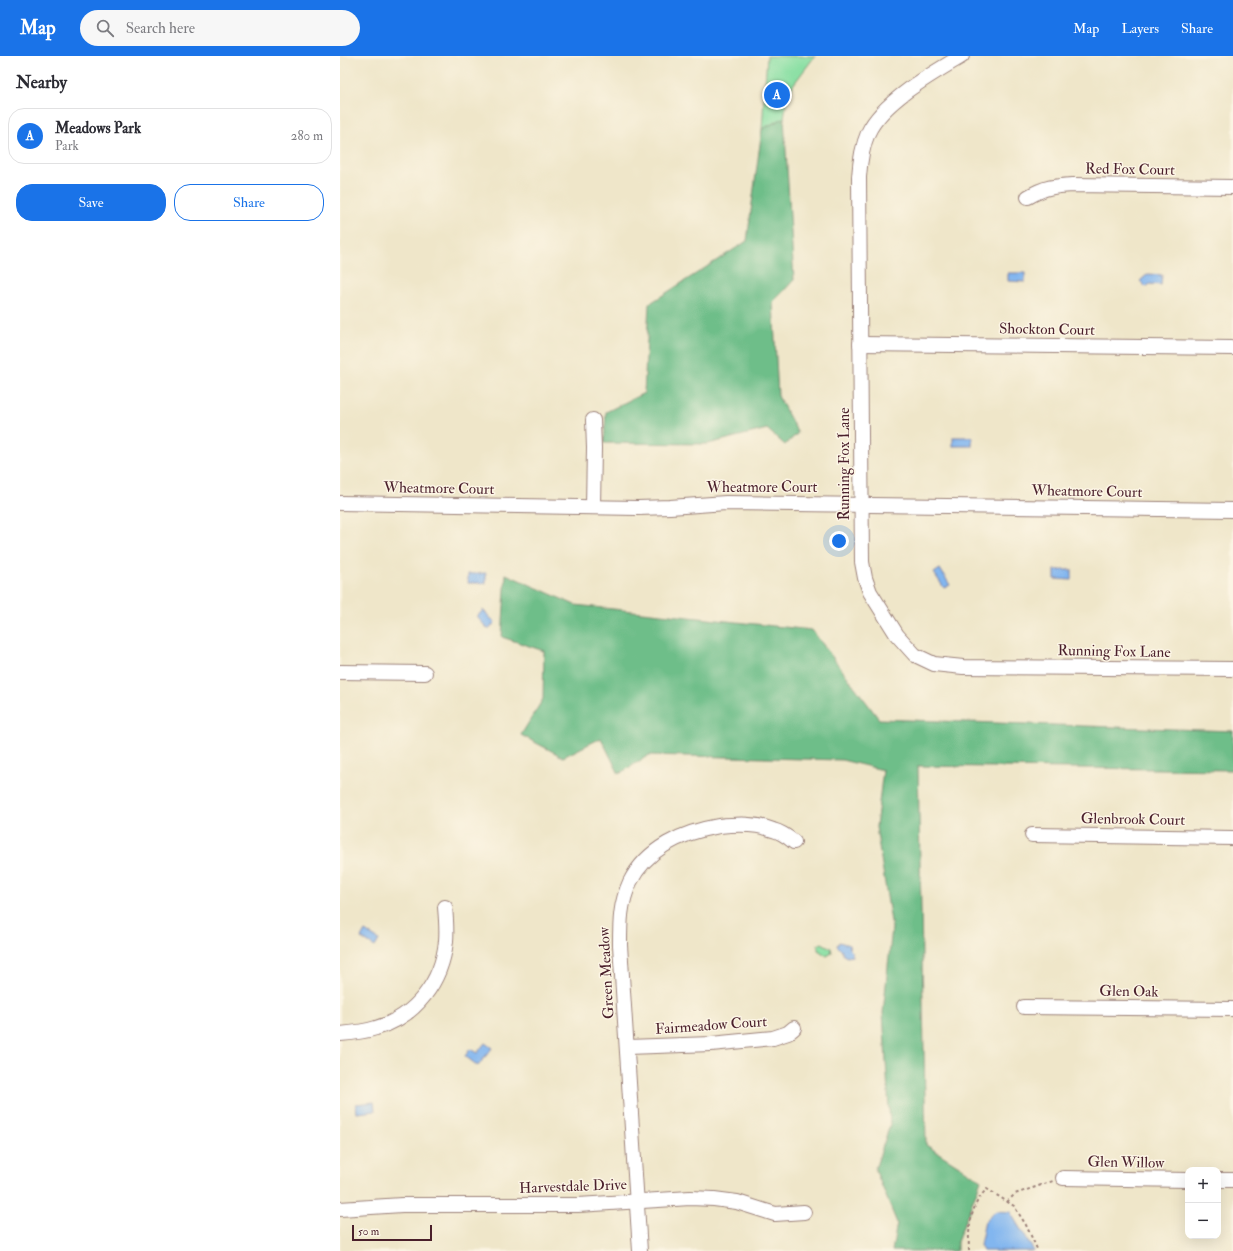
<!DOCTYPE html>
<html lang="en">
<head>
<meta charset="utf-8">
<style>
  body { margin:0; font-family:"IM FELL Double Pica",serif; background:#f7f7f7; color:#2b2b33 }
  .controls { position:absolute; right:12px; bottom:12px; display:grid; overflow:hidden; border-radius:8px; box-shadow:0 4px 16px #0002 }
  .controls button { width:36px; height:36px; display:grid; place-items:center; padding:0; border:0; border-bottom:1px solid #e1e1e2; background:#fff; color:#2b2b33; font:20px sans-serif }
  .scale { position:absolute; left:12px; bottom:10px; width:80px; box-sizing:border-box; padding-left:4px; border:2px solid #4a1f2b; border-top:0; font-size:11px; line-height:14px; white-space:nowrap; color:#4a1f2b; -webkit-text-stroke:3px #fcf5e5; paint-order:stroke }
  .you { position:absolute; left:499px; top:485px; width:14px; height:14px; margin:-10px; border:3px solid #fff; border-radius:50%; background:#1a73e8; box-shadow:0 0 0 6px #1a73e833 }
  .badge { display:grid; place-items:center; width:26px; height:26px; border-radius:50%; background:#1a73e8; color:#fff; font-size:13px; font-weight:700 }
  .pin { position:absolute; translate:-50% -50%; border:2px solid #fff; box-shadow:0 1px 4px #0006 }
  .list { margin:0; padding:0; list-style:none }
  h2 { display:flex; justify-content:space-between; align-items:center; height:52px; margin:0; padding:0 16px; font-size:17px }
  h2 small { font-size:13px; font-weight:400; color:#7c7c81 }
  .list li { display:grid; grid-template-columns:26px 1fr auto; gap:12px; align-items:center; box-sizing:border-box; height:56px; margin:0 8px 8px; padding:0 8px; border:1px solid #e1e1e2; border-radius:16px }
  .list b { display:block; font-size:15px; white-space:nowrap }
  .list p { margin:0; font-size:13px; white-space:nowrap; color:#7c7c81 }
  .list em { font-size:13px; font-style:normal; color:#7c7c81 }
  .actions { display:flex; gap:8px; padding:12px 16px }
  .actions a { flex:1; padding:9px 0; border:1px solid #1a73e8; border-radius:16px; text-align:center; font-size:14px; color:#1a73e8 }
  .actions .main { background:#1a73e8; color:#fff }
  .icon { flex:none; width:22px; height:22px; fill:none; stroke:currentColor; stroke-width:2; stroke-linecap:round; stroke-linejoin:round }
  .map { position:relative; flex:none; width:893px; height:1195px; overflow:hidden }
  header { display:flex; align-items:center; gap:24px; box-sizing:border-box; height:56px; padding:0 20px; background:#1a73e8; color:#fff }
  header strong { font-size:19px }
  nav { display:flex; gap:22px; margin-inline-start:auto; font-size:14px }
  .search { width:280px; height:36px; background:#f7f7f7; display:flex; align-items:center; gap:10px; box-sizing:border-box; padding:0 14px; border-radius:22px; color:#7c7c81; font-size:15px }
  main { display:flex }
  aside { flex:1; background:#fff }
  .map>svg:first-child { display:block }
  .green { fill:#88dfa3; stroke:#697f67 }
  .forest { fill:#6ebe89; stroke:#5c6e5a }
  .water { fill:#82b6ef; stroke:#666a8d }
  .lines { fill:none; stroke-linecap:round; stroke-linejoin:round }
  .minor-casing { stroke:#9c827a; stroke-width:16 }
  .path { stroke:#9c827a; stroke-width:2; stroke-dasharray:3 3; stroke-linecap:butt }
  .minor { stroke:#fff; stroke-width:14 }
  .labels { text-anchor:middle; stroke-width:3; stroke-linejoin:round; paint-order:stroke }
  .street-label { font-size:15px; fill:#4a1f2b; stroke:#fcf5e5 }
</style>
</head>
<body>
<header>
<strong>Map</strong>
<div class="search"><svg class="icon" aria-label="search" viewBox="0 0 24 24"><circle cx="10" cy="10" r="6"/><path d="M15 15l6 6"/></svg>Search here</div>
<nav><a>Map</a><a>Layers</a><a>Share</a></nav>
</header>
<main>
<aside>
<h2>Nearby<small></small></h2>
<ul class="list">
<li><span class="badge">A</span><div><b>Meadows Park</b><p>Park</p></div><em>280 m</em></li>
</ul>
<div class="actions"><a class="main">Save</a><a>Share</a></div>
</aside>
<div class="map">
<svg width="893" height="1195" viewBox="0 0 893 1195">
  <rect width="100%" height="100%" fill="#fcf5e5"/>
  <filter id="ink" filterUnits="userSpaceOnUse"><feTurbulence type="fractalNoise" baseFrequency=".025" numOctaves="2"/><feDisplacementMap in="SourceGraphic" scale="8" xChannelSelector="R" yChannelSelector="G"/><feConvolveMatrix kernelMatrix="1 2 1 2 8 2 1 2 1" color-interpolation-filters="sRGB"/></filter>
  <filter id="wash" filterUnits="userSpaceOnUse"><feTurbulence type="fractalNoise" baseFrequency=".012" numOctaves="4" result="noise"/><feDisplacementMap in="SourceGraphic" scale="16" xChannelSelector="R" yChannelSelector="G"/><feGaussianBlur stdDeviation="0.9" result="paint"/><feColorMatrix in="noise" values="0 0 0 0 0 0 0 0 0 0 0 0 0 0 0 0 0 1.4 0 .05"/><feComposite in="paint" operator="in"/></filter>
  <g filter="url(#wash)">
    <rect width="100%" height="100%" fill="#efe6c9"/>
    <g class="green">
      <path d="M427,0H475L453,29L446,49L444,62L422,73Z"/>
      <path d="M482,887L491,892L492,897L487,900L478,894V889Z"/>
    </g>
    <g class="forest">
      <path d="M444,62L454,224L433,246L438,340L458,377L445,389L427,373L368,388L264,387L266,356L304,337L309,248L407,185L422,73Z"/>
      <path d="M166,518L235,549L472,574L539,663L893,675V714L578,710L586,1089L641,1124L617,1186V1195H552L557,1167L535,1113L550,1069L543,957L552,872L536,771L543,714L502,704L309,699L279,718L261,682L223,701L181,679L203,643L204,595L162,581Z"/>
    </g>
    <g class="water">
      <path d="M668,217H685V226L668,225Z"/>
      <path d="M808,218L822,219L821,229L810,228L806,231L800,225Z"/>
      <rect x="613" y="381" width="19" height="9"/>
      <path d="M600,513L610,529L604,532L594,517Z"/>
      <path d="M715,514H732V524L715,523Z"/>
      <path d="M146,517V527H128V518Z"/>
      <path d="M143,554L155,567L148,573L137,561Z"/>
      <path d="M25,875L39,884L35,891L21,882Z"/>
      <path d="M499,886L509,889L510,894L512,896V900L507,901L503,899L502,895L497,890Z"/>
      <path d="M145,987L152,992L138,1010L125,1000L130,993L137,997Z"/>
      <path d="M34,1046L35,1055L17,1057L16,1048Z"/>
      <path d="M656,1155L670,1156L694,1195H643L640,1189L645,1165Z"/>
    </g>
  </g>
  <g filter="url(#ink)">
    <g class="lines">
      <g class="minor-casing">
        <g id="minor">
          <path d="M622,0C593,17 542,46 528,77C522,91 520,106 519,121L522,506L525,522L530,536L557,579L575,599L594,608L623,611L893,613"/>
          <path d="M688,141C705,131 714,130 733,129L893,131"/>
          <path d="M520,288L893,292"/>
          <path d="M0,447L298,452L330,451L386,447L893,454"/>
          <path d="M253,451L254,392L253,364"/>
          <path d="M0,616L85,617"/>
          <path d="M692,779L893,782"/>
          <path d="M684,951L893,953"/>
          <path d="M0,978C12,977 24,976 36,972C76,961 102,925 106,885C107,874 106,862 105,851"/>
          <path d="M288,991L371,988L433,982L448,977L454,972"/>
          <path d="M723,1122L848,1124"/>
          <path d="M878,1124H893"/>
          <path d="M0,1153L62,1149H238L350,1142L374,1143L397,1146L435,1158L464,1156"/>
          <path d="M300,1195L280,889C280,866 280,848 290,826C307,792 343,776 379,770C397,768 416,767 433,774C441,776 448,781 454,786"/>
        </g>
      </g>
      <g class="path">
        <path d="M667,1146L675,1138L713,1125"/>
        <path d="M629,1195C628,1173 630,1149 647,1133L674,1150L686,1169L698,1195"/>
      </g>
      <use href="#minor" class="minor"/>
    </g>
  </g>
  <g class="labels">
    <g class="street-label">
      <text transform="translate(790 113) rotate(1)" y="5">Red Fox Court</text>
      <text transform="translate(707 273) rotate(1)" y="5">Shockton Court</text>
      <text transform="translate(504 408) rotate(-90)" y="5">Running Fox Lane</text>
      <text x="422" y="436">Wheatmore Court</text>
      <text transform="translate(99 432) rotate(1)" y="5">Wheatmore Court</text>
      <text transform="translate(747 435) rotate(1)" y="5">Wheatmore Court</text>
      <text transform="translate(774 595) rotate(1)" y="5">Running Fox Lane</text>
      <text transform="translate(793 763) rotate(1)" y="5">Glenbrook Court</text>
      <text transform="translate(266 917) rotate(-93)" y="5">Green Meadow</text>
      <text transform="translate(789 935) rotate(1)" y="5">Glen Oak</text>
      <text transform="translate(371 969) rotate(-4)" y="5">Fairmeadow Court</text>
      <text transform="translate(786 1106) rotate(1)" y="5">Glen Willow</text>
      <text transform="translate(233 1130) rotate(-2)" y="5">Harvestdale Drive</text>
    </g>
  </g>
</svg>
<div class="controls">
<button>+</button>
<button>−</button>
</div>
<div class="scale">50 m</div>
<div class="you"></div>
<div class="pin badge" style="left:437px;top:39px">A</div>
</div>
</main>
</body>
</html>
